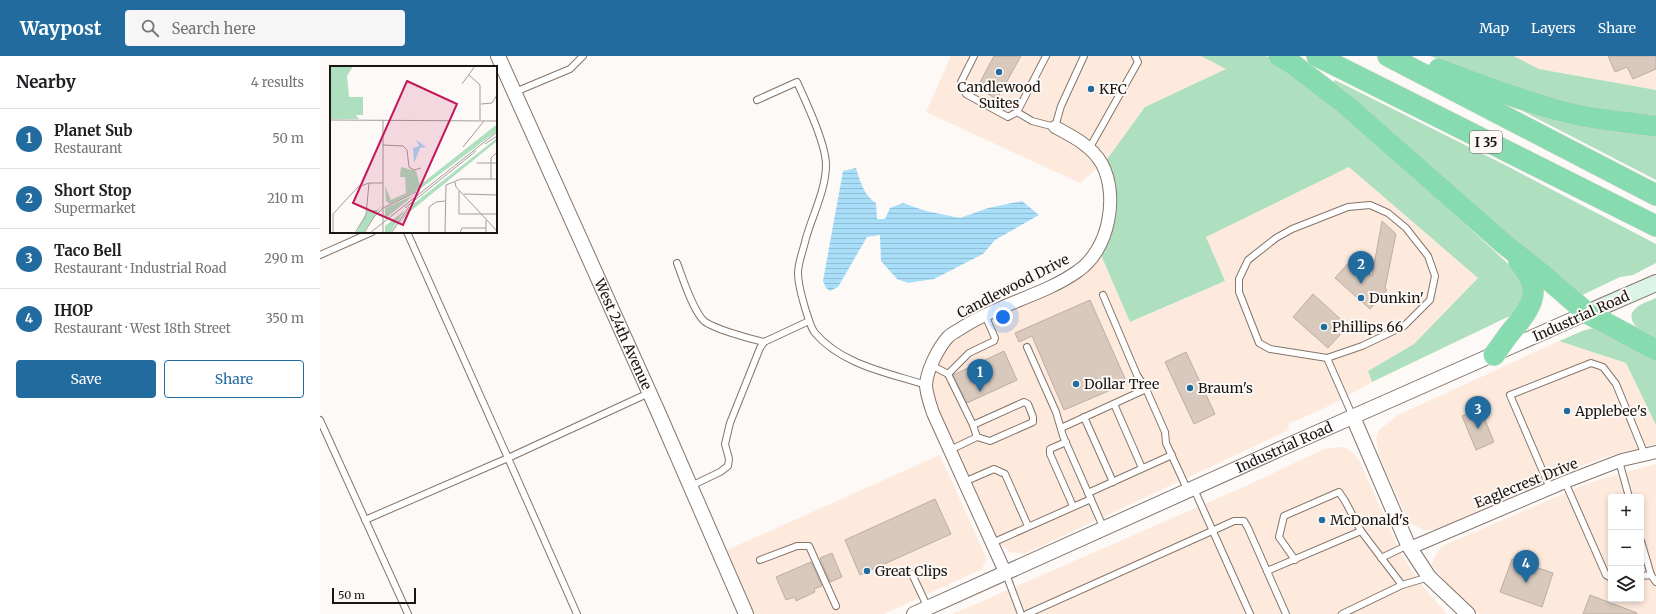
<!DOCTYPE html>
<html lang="en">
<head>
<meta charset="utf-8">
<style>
  body { margin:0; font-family:Merriweather,serif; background:#f6f6f6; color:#202124 }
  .controls { position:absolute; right:12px; bottom:12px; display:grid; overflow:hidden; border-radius:4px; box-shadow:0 2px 6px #0003 }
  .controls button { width:36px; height:36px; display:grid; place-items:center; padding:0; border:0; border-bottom:1px solid #e0e0e0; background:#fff; color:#202124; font:20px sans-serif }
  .scale { position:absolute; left:12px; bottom:10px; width:84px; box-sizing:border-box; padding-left:4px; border:2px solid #1c1612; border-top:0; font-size:11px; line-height:14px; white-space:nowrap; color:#1c1612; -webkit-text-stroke:3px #fdf9f7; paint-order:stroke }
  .you { position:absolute; left:683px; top:261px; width:14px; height:14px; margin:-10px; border:3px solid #fff; border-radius:50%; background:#1a73e8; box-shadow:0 0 0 6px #1a73e833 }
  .badge { display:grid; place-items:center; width:26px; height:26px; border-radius:50%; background:#216b9e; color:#fff; font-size:13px; font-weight:700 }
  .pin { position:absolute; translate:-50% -33px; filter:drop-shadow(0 1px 2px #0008) }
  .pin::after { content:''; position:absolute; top:21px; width:14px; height:12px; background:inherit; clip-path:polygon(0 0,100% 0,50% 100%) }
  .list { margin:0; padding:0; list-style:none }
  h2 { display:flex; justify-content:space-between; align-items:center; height:52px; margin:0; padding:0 16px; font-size:17px }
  h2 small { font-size:13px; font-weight:400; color:#757577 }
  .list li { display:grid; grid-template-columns:26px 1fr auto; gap:12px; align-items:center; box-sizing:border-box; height:60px; padding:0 16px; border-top:1px solid #e0e0e0 }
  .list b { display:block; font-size:15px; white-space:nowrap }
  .list p { margin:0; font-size:13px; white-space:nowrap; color:#757577 }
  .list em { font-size:13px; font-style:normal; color:#757577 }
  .actions { display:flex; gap:8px; padding:12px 16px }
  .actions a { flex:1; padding:9px 0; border:1px solid #216b9e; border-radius:4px; text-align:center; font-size:14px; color:#216b9e }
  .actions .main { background:#216b9e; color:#fff }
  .icon { flex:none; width:22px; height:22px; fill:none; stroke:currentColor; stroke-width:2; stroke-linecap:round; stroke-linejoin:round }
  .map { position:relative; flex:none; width:1336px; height:558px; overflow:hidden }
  header { display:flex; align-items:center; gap:24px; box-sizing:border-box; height:56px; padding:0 20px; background:#216b9e; color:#fff }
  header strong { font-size:19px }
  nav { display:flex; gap:22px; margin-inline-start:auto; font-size:14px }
  .search { width:280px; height:36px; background:#f6f6f6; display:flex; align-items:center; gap:10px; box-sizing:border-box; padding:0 14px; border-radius:4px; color:#757577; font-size:15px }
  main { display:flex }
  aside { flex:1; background:#fff }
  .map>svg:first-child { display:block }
  .built { fill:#fdeadd; fill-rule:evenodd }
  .grass { fill:#aedfbe }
  .water { fill:url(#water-rules) }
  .building { fill:#d9c9bd; stroke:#bdada2 }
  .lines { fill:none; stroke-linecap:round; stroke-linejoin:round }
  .service-casing { stroke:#84756b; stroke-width:8 }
  .minor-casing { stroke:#84756b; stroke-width:14 }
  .tertiary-casing { stroke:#84756b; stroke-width:16 }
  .secondary-casing { stroke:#84756b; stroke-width:18 }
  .motorway-casing { stroke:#d6d5d4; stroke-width:22 }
  .service { stroke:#fff; stroke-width:6 }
  .minor { stroke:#fff; stroke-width:12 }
  .tertiary { stroke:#fff; stroke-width:14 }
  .secondary { stroke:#dbf4e7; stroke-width:16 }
  .motorway { stroke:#87dcaf; stroke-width:21 }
  .poi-dot { fill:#216b9e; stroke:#fdf9f7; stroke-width:1.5 }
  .labels { text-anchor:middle; stroke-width:4; stroke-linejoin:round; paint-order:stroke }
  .shield { fill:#fdf9f7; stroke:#605a57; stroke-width:1 }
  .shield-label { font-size:13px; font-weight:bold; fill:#1c1612 }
  .poi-label { font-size:14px; fill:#1c1612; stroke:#fdf9f7; text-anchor:start }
  .street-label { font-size:14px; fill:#1c1612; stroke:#fdf9f7 }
  .inset-road { fill:none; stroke:#a39e9b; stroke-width:1 }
  .view { fill:#c2185b; fill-opacity:0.15; stroke:#c2185b; stroke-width:2 }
  .inset-edge { fill:none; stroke:#1c1612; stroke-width:2 }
</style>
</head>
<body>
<header>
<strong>Waypost</strong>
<div class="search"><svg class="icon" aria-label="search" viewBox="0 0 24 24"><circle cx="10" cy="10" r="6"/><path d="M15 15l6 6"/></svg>Search here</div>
<nav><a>Map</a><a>Layers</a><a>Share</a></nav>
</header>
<main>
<aside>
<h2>Nearby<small>4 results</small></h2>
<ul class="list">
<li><span class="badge">1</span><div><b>Planet Sub</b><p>Restaurant</p></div><em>50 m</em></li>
<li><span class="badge">2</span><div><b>Short Stop</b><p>Supermarket</p></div><em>210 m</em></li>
<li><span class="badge">3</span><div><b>Taco Bell</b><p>Restaurant · Industrial Road</p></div><em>290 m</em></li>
<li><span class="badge">4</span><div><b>IHOP</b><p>Restaurant · West 18th Street</p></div><em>350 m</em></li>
</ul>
<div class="actions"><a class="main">Save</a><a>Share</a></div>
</aside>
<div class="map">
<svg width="1336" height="558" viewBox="0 0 1336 558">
  <defs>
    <pattern id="water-rules" width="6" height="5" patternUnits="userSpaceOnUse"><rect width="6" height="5" fill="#a9def9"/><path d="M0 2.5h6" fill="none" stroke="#91bed4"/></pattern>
  </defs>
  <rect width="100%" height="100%" fill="#fdf9f7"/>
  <g class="built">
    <path d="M631,0H881L907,13L825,51L788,103L760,127L606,56Z"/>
    <path d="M1194,0H1336V34L1219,13Z"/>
    <path d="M1029,111L1158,222L1094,288L1048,315L1052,326L1007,351L968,368L969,374L704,498L690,496L681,488L674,477L616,354L612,337V322L624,294L635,282L647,274L756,225L774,210L781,199L811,266L905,225L886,181Z"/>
    <path d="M1239,285L1306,307L1336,369V388L1293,399L1249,414L1121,473L1103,474L1092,468L1087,462L1059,400L1056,382L1059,374L1078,359Z"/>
    <path d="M1020,391L1026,392L1032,396L1039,404L1077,489L1091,514L1107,535L1127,558H633L928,429L1004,393Z"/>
    <path d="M620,399L665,499L666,504L662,513L564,558H435L407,494Z"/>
    <path d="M1336,408V558H1159L1131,533L1112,509L1113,503L1122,490L1269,427L1309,415ZM1291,441H1321V543H1291Z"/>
  </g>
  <g class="grass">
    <path d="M881,0H946L969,16L1051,82L1196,215L1205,239L1196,257L1052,326L1048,315L1094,288L1158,222L1029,111L886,181L905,225L810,266L781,199C802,160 800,147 785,106L825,51L906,13Z"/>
    <path d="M1110,0H1194L1219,13L1336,34V61L1266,51L1235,44Z"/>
    <path d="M1015,24L1185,109L1336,188V207L1313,219L1300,221L1256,242L1011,30Z"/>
    <path d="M1189,48L1336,74V124Z"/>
    <path d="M1336,242V287C1327,281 1301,264 1316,252C1321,247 1330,245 1336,242Z"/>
    <path d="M1274,272L1336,303V369L1306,307L1239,285L1265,274Z"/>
  </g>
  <path class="water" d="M536,112C540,125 544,140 556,147L557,163H565L570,152L583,147L606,155L640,162L668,152L702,145L719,159L675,184L663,198L614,223L588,227L577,223L561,205L560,179L547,181L518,231L510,235L506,232L503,225L523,115Z"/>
  <g class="building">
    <path d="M674,0H701L677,43L657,32Z"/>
    <path d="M1288,0H1336V13L1313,23L1307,11L1295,16Z"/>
    <path d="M1062,165L1076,178L1065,232L1067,234L1050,253L1015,222L1032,203L1052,220Z"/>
    <path d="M993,238L1028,270L1008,292L973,261Z"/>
    <path d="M770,244L807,327L744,354L712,280L699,286L695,277Z"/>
    <path d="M684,295L697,324L647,347L633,319Z"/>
    <path d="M866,296L895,358L874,368L845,306Z"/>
    <path d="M1160,352L1174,386L1156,394L1142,360Z"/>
    <path d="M615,443L631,478L540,519L525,484Z"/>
    <path d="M512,497L522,521L510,526L500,502Z"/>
    <path d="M1192,503L1233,517L1222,551L1180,536Z"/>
    <path d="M491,506L502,530L494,533L495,536L476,545L475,541L466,544L456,521Z"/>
    <path d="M1270,539L1317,557V558H1263Z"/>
  </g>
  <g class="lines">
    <g class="service-casing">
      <g id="service">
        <path d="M654,0L641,26L646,38L688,61L697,56L726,0"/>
        <path d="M195,36L250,13L263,0"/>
        <path d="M437,44L477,26C486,46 506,88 506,109C506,133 493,158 486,182C484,192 478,206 478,217C478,229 482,241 485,252C488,260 490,271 495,277C522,309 569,317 606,329"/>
        <path d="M697,56L712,65L735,71L741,50L764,0"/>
        <path d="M769,93L818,6L815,0"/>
        <path d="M1050,149L1068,157L1086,172L1108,200L1115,220L1110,244L1084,270L1042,290L1007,302L950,293L939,287L919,236V223L928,204L956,182L972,173L1028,151Z"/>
        <path d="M0,199L52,176"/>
        <path d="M357,207C363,223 372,252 383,264C390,272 431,283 444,286L489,265"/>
        <path d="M783,239L817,319L826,333L845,376L846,387L868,435"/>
        <path d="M707,291L736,356L743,380L784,473"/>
        <path d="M1007,302L1033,361"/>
        <path d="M611,309L628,318L653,369"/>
        <path d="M628,318L649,297L674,285L675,282L665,259"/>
        <path d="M794,348L822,412"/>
        <path d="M764,361L793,426"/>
        <path d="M0,364L88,558"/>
        <path d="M741,372L826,333"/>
        <path d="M746,386L730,393V398L753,450"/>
        <path d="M630,394L657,381L670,385L713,366V361L708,348L704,346L653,369L657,381"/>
        <path d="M1299,405L1309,441"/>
        <path d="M644,426L674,413L685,418L708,470"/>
        <path d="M1245,426L1286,519L1291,522"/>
        <path d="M371,430L400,416L408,410L409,403L405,388L410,367L440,292L444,286"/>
        <path d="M1230,432L1190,339L1271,307L1283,311L1296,328L1325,399"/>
        <path d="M874,433L930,558"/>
        <path d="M768,437L852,399"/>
        <path d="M45,464L188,402L87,176"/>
        <path d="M1321,485L1331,519L1336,526"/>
        <path d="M672,487L771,443"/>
        <path d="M1061,502L1088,489"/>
        <path d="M440,504L477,490H489L516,550"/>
        <path d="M975,504L959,481L964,460L1019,436L1025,445L1041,475"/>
        <path d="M947,515L1041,475L1082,529L1109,521"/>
        <path d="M592,518L608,552"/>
        <path d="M686,518L701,558"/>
        <path d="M1321,520L1331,519"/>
        <path d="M257,558L188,402L329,337"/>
        <path d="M707,558L892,475L914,465H924L928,472L966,558"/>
        <path d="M1022,558L1082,529"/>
      </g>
    </g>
    <g class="minor-casing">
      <g id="minor">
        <path d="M1090,492L1245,426L1302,404L1336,396"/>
        <path d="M686,518L613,357C610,348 607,340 606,330C606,316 618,292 628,281C632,277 639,274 643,271C678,248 725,239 758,215C789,194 799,140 782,108C772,90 752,80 735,71"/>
      </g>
    </g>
    <g class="tertiary-casing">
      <g id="tertiary">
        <path id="s1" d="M178,0L339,358L426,558"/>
        <path d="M1033,361L1088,489L1109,521L1148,558"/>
        <path id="s2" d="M594,558L969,389L1267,257"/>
      </g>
    </g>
    <g class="secondary-casing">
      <path id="secondary" d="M1267,257L1336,227"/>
    </g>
    <g class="motorway-casing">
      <g id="motorway">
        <path d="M959,0L971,7L1026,49L1183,187L1221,217L1267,257L1336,294"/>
        <path d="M997,0L1336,170"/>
        <path d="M1068,0L1336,139"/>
        <path d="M1119,13C1158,28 1197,43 1237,54C1269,63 1303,66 1336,70"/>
        <path d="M1174,299C1181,290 1187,280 1195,271C1215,246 1221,232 1199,206"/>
      </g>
    </g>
    <use href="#service" class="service"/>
    <use href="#minor" class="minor"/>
    <use href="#tertiary" class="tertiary"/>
    <use href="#secondary" class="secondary"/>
    <use href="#motorway" class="motorway"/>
  </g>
  <g class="poi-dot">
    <circle cx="679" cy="16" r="4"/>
    <circle cx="771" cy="33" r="4"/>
    <circle cx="1041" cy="242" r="4"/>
    <circle cx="1004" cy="271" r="4"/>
    <circle cx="756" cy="328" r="4"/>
    <circle cx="870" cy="332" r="4"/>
    <circle cx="1247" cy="355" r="4"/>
    <circle cx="1002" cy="464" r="4"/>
    <circle cx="547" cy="515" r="4"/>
  </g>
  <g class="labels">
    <rect class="shield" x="1150" y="75" width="32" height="22" rx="3"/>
    <g class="shield-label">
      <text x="1166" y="91">I 35</text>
    </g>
    <g class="poi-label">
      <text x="679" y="36" text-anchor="middle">Candlewood<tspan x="679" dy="16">Suites</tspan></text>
      <text x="779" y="38">KFC</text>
      <text x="1049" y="247">Dunkin'</text>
      <text x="1012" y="276">Phillips 66</text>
      <text x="764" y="333">Dollar Tree</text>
      <text x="878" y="337">Braum's</text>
      <text x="1255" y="360">Applebee's</text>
      <text x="1010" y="469">McDonald's</text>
      <text x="555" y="520">Great Clips</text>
    </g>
    <g class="street-label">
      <text transform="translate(693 230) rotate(-27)" y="5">Candlewood Drive</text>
      <text transform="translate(1261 260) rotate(-24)" y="5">Industrial Road</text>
      <text dy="5" stroke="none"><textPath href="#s1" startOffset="305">West 24th Avenue</textPath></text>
      <text dy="5" stroke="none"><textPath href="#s2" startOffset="406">Industrial Road</textPath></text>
      <text transform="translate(1206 427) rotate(-22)" y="5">Eaglecrest Drive</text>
    </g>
  </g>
  <g transform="translate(10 10)">
    <rect width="167" height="167" fill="#fdf9f7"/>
    <path d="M166,55L167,65L90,123L60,138L56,135L55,120L61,134L76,127L75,111H70L71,101L86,105L90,119L166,59ZM167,72V75L77,148L62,167L82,139ZM84,129L55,153V142ZM52,139L33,167H26L38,144H47ZM75,144L60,167H55V160Z" fill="#aedfbe"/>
    <path d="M0,0H23L17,10L19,31H33V49H26L29,53H0Z" fill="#aedfbe"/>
    <path d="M86,74L96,81L90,82L84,97L83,82L89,80Z" fill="#a9def9"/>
    <path class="inset-road" d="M139,9L150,19V54M132,18L145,0M151,38L162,37L167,29M0,54L167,55M53,54V142M155,78L167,70M53,79L73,80L77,84L79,101L84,104L91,102M133,81L154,55M147,97H167M161,113V92L167,86M125,116L126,121L167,165M129,125V148H167M134,128L167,129M75,142L146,85M3,167V148L28,121L39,117H53M25,167L36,149L39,117M34,167L44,151L53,142L86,126M40,167L167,66M53,167V142M61,167L79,141M99,167V141L106,136L115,135M115,167L116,119L131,113H167M130,167L132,162H156M156,167V154"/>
    <path class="view" d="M77,15L127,38L73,159L23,137Z"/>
    <rect width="167" height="167" class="inset-edge"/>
  </g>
</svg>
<div class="controls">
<button>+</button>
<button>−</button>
<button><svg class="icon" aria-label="layers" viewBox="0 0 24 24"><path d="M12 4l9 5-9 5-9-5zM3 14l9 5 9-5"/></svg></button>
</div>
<div class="scale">50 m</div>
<div class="you"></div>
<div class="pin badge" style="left:660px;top:336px">1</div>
<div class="pin badge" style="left:1041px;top:228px">2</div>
<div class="pin badge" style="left:1158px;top:373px">3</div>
<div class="pin badge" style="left:1206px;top:527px">4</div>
</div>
</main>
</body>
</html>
